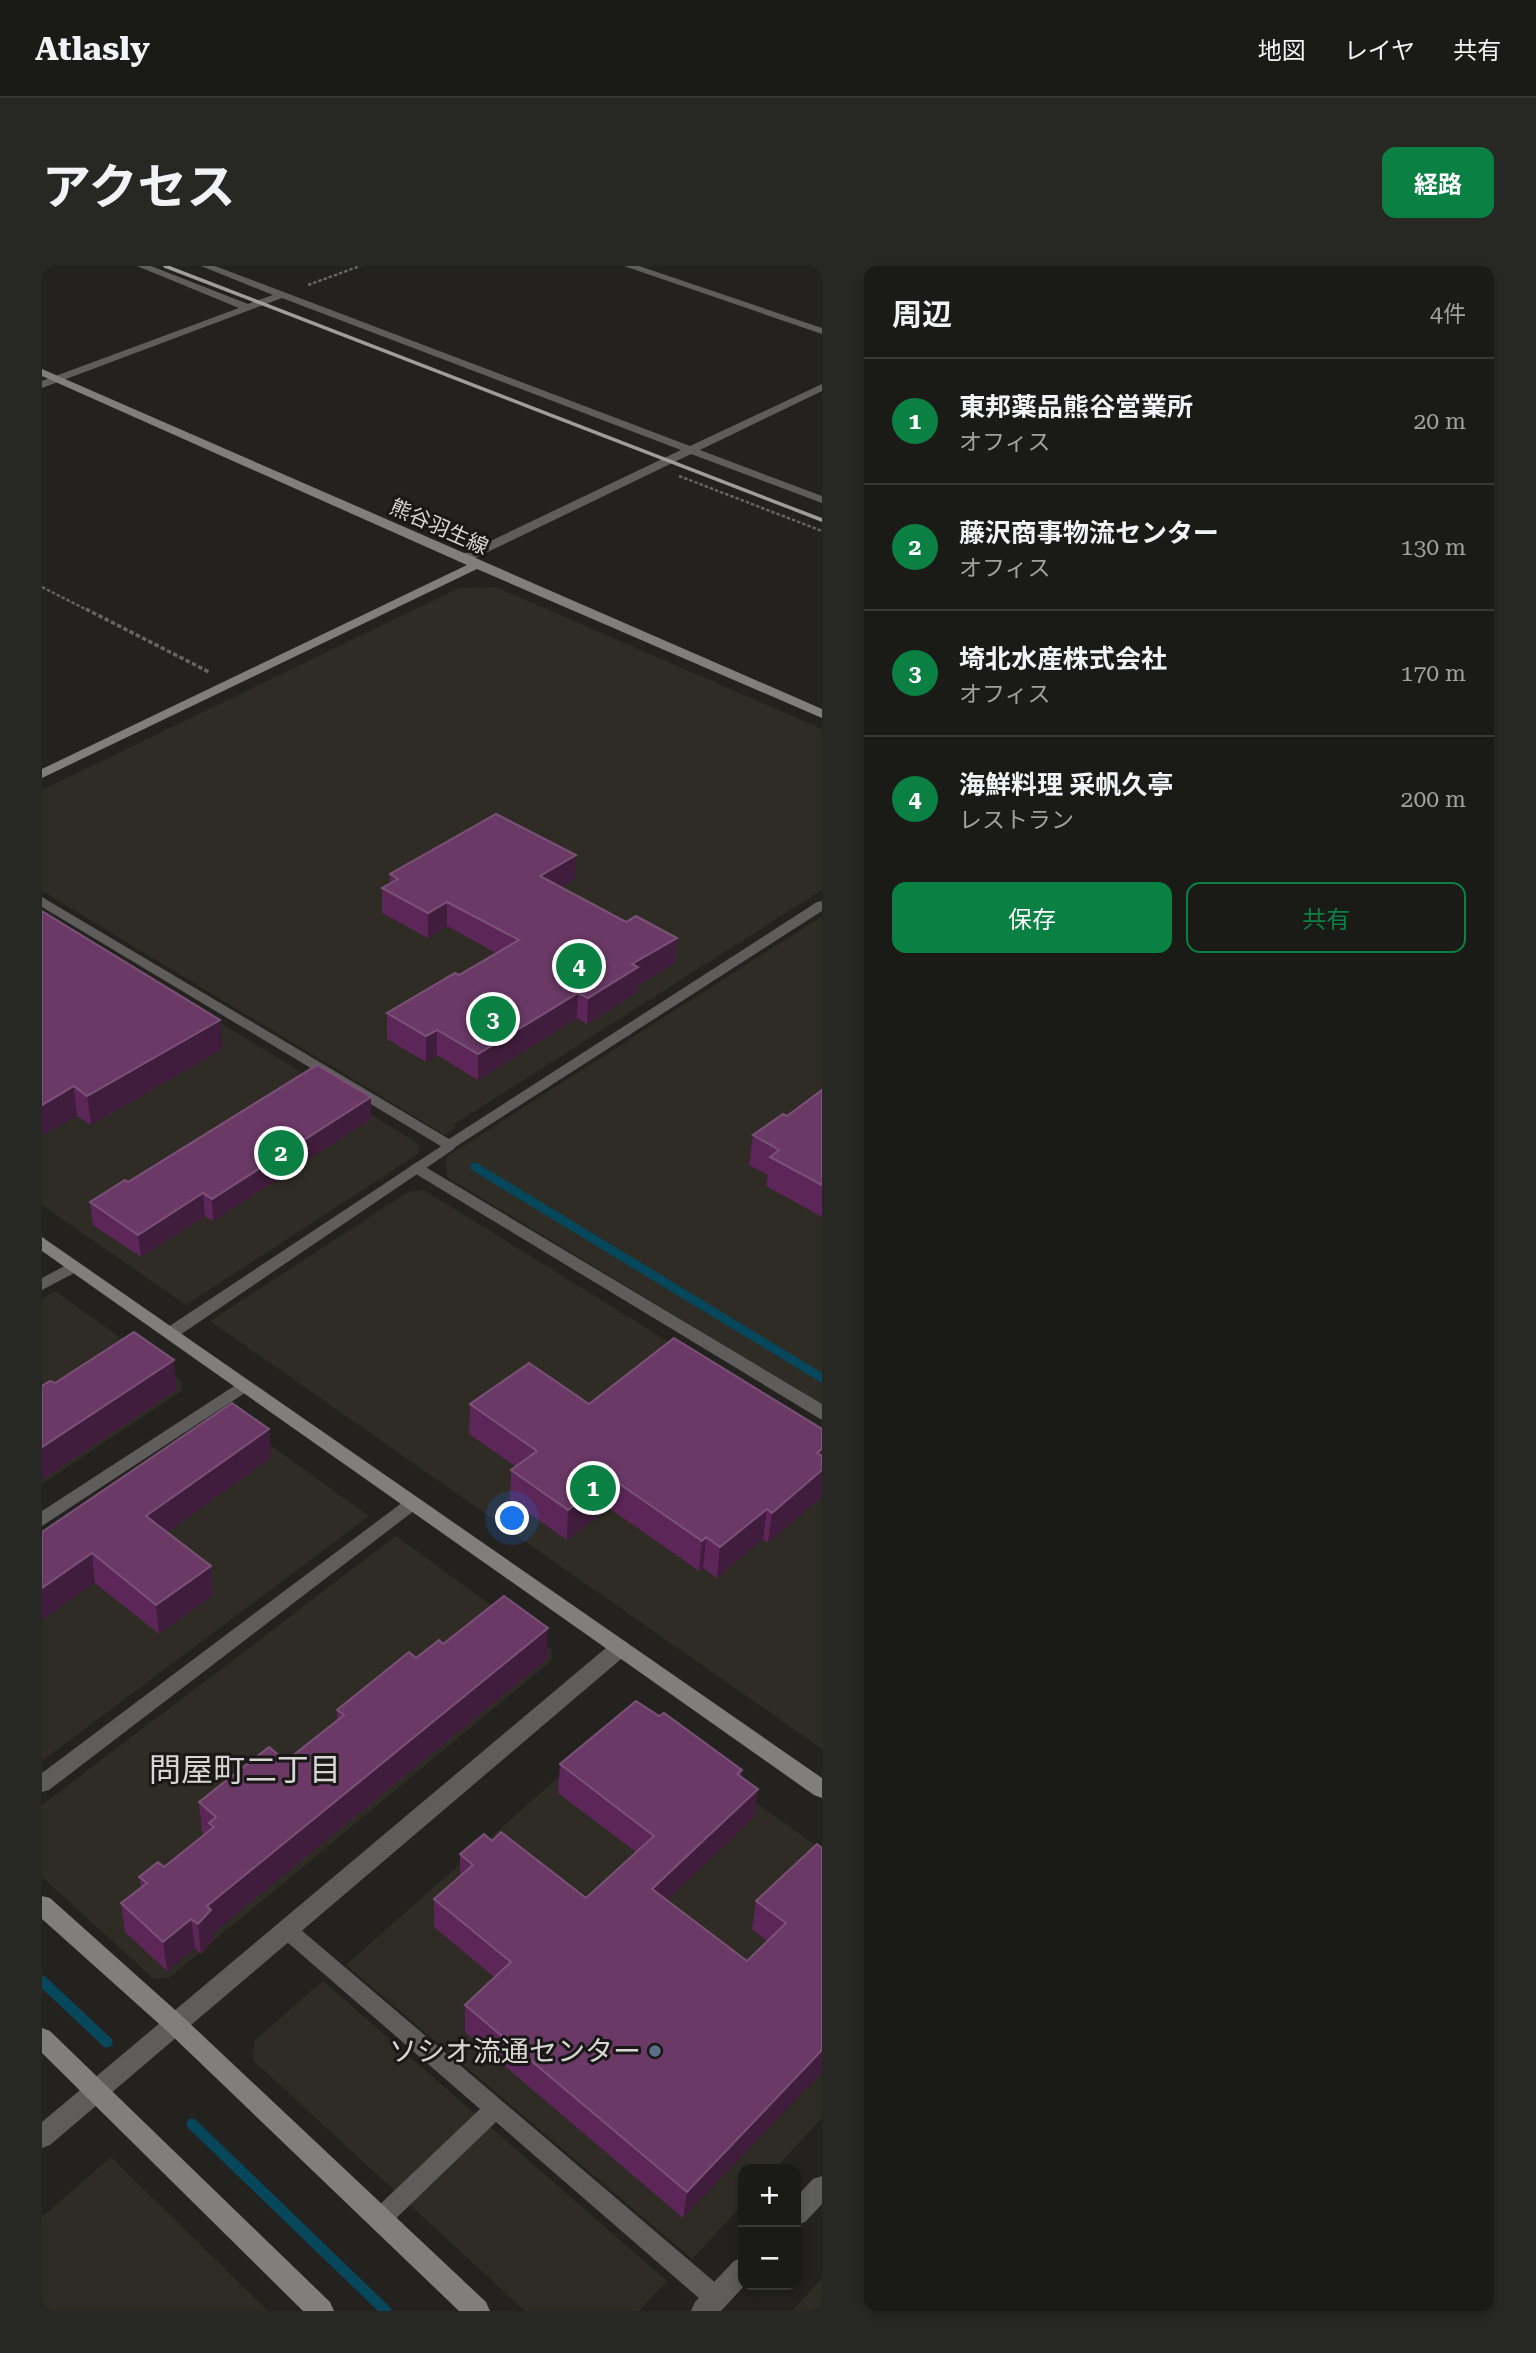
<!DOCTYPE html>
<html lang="ja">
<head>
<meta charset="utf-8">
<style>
  body { margin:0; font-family:"Roboto Serif","Noto Sans JP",serif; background:#272724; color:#f1f3f6 }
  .controls { position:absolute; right:21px; bottom:21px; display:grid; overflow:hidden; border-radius:14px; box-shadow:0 4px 10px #0003 }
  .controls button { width:63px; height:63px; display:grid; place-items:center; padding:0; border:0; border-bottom:2px solid #383836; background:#1a1a17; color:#f1f3f6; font:35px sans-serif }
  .you { position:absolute; left:471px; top:1253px; width:24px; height:24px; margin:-18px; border:5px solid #fff; border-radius:50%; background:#1a73e8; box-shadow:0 0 0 10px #1a73e833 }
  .badge { display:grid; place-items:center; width:46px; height:46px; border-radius:50%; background:#0b8043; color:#fff; font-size:23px; font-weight:700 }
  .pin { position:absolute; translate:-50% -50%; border:4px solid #fff; box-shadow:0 2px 7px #0006 }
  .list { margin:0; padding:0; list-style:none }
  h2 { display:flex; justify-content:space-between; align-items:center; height:91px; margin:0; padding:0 28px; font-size:30px }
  h2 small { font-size:23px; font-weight:400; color:#9fa1a1 }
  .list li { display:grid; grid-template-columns:46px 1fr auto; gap:21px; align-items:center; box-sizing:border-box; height:126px; padding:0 28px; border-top:2px solid #383836 }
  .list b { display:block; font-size:26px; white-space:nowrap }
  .list p { margin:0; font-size:23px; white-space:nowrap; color:#9fa1a1 }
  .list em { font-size:23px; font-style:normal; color:#9fa1a1 }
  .actions { display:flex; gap:14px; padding:21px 28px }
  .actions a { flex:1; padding:16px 0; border:2px solid #0b8043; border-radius:14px; text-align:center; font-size:24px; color:#0b8043 }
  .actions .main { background:#0b8043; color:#fff }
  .map { position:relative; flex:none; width:780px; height:2045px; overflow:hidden; border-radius:14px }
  header { display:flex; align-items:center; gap:42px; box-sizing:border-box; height:98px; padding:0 35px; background:#1a1a17; border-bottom:2px solid #383836 }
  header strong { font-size:33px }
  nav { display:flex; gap:38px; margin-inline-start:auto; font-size:24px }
  .intro { display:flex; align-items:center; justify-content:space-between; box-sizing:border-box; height:168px; padding:0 42px }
  h1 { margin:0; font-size:49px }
  .button { padding:18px 32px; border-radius:14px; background:#0b8043; color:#fff; font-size:24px; font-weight:700 }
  main { display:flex; gap:42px; padding:0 42px }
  aside { flex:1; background:#1a1a17; border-radius:14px; box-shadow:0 4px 10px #0003 }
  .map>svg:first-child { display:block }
  .built { fill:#2f2b25 }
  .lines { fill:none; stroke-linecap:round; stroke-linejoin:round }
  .stream-far1 { stroke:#07475b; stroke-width:9 }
  .stream { stroke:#07475b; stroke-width:11 }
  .path-far1 { stroke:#666562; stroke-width:2.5; stroke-dasharray:3.5 2; stroke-linecap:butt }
  .path { stroke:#666562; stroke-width:3.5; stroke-dasharray:4.5 2.5; stroke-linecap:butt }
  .lane { fill:#5e5d5c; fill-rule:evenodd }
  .street { fill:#5e5d5c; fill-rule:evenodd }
  .secondary { fill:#807f7d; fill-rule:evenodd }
  .rail { stroke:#9f9e9b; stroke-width:3.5 }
  .wall { fill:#5d2658 }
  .shaded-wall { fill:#401d3c }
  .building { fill:#6a3966; stroke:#7b5277; stroke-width:2 }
  .service-dot { fill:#5c6f8a; stroke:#191816; stroke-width:2.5 }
  .labels { text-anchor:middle; stroke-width:6; stroke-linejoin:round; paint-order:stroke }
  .far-street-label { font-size:21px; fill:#d7d6d4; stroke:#191816 }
  .near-poi-label { font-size:28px; fill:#d7d6d4; stroke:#191816; text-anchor:end }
  .near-neighbourhood-label { font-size:32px; fill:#d7d6d4; stroke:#191816 }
</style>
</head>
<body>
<header>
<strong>Atlasly</strong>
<nav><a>地図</a><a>レイヤ</a><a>共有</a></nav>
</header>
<div class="intro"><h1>アクセス</h1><a class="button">経路</a></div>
<main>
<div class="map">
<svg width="780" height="2045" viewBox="0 0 780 2045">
  <rect width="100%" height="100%" fill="#23221f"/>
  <g class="built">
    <path d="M454,321L780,463V624L411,859L414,862L403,869L0,625V524L417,322Z"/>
    <path d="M0,648L377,878L376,888L144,1039L0,939Z"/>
    <path d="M780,650V1139L405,911L404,891Z"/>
    <path d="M382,924L780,1171V1483L168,1055L366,926Z"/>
    <path d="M13,1025L140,1116L139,1125L0,1218V1033Z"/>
    <path d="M189,1151L327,1250L0,1495V1292Z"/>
    <path d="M354,1270L510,1384L509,1395L127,1712L112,1713L0,1611V1539Z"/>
    <path d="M597,1453L780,1584V1852L733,1903H701V1938L650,1993L304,1699L581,1454Z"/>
    <path d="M281,1715L625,2015L597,2045H483L211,1794L212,1775Z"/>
    <path d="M69,1891L226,2045H0V1951Z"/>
    <path d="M780,2012V2045H750Z"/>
  </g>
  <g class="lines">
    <path class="stream-far1" d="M433,901L780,1112"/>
    <g class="stream">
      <path d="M0,1715L65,1776"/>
      <path d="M150,1858L344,2045"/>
    </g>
    <g class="path-far1">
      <path d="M266,19L318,0"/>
      <path d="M637,210L780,265"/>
      <path d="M0,321L47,345"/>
    </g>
    <path class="path" d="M44,343L167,406"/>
    <g class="lane">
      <path d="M407,875L414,880L412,883L135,1071H123L121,1067L123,1063Z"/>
      <path d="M32,995L40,1000L38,1004L0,1024V1012Z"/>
      <path d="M203,1113L211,1119L209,1123L0,1260V1245Z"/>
      <path d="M371,1231L377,1233L380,1237L377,1241L7,1524L0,1526V1507L365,1233Z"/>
      <path d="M244,1654L251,1657L682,2024L685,2032L682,2040L674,2043L666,2040L454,1856L346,1960L338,1963L330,1960L327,1953L330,1946L438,1843L237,1669L234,1663L237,1657Z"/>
    </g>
    <g class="street">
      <path d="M95,0H109L206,38L231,29L159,0H173L648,180L780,118V125L658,184L780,230V237L649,188L425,296H417V290L639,184L240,32L0,122V115L197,42Z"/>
      <path d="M582,0H597L780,62V68Z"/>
      <path d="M0,631L407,873L775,636L780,635V645L407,885L0,641Z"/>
      <path d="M375,896L780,1138V1154L369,905L367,901Z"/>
      <path d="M578,1374L585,1376L588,1382L585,1388L8,1879L0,1882V1856L571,1376Z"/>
      <path d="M780,1910V1938L763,1956L754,1959V1931L771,1913Z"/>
      <path d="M701,1991L703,2019L679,2045H649L653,2036L692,1995Z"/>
    </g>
    <g class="secondary">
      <path d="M0,103L780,443V452L435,303L0,512V503L425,299L0,110Z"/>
      <path d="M0,971L780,1512V1532L772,1529L0,985Z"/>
      <path d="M0,1630L8,1632L141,1751L444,2036L448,2045H417L125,1765L0,1653Z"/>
      <path d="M0,1762L8,1765L288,2036L292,2045H261L0,1787Z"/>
    </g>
    <path class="rail" d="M123,0L780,254"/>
  </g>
  <g class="wall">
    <path d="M348,608L533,613L519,621L584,656L635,672L633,697L595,720L594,727L545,758L535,752L436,814L395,789L384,796L345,773V747L417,709L454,687L405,660L386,672L340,647V622L348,617Z"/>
    <path d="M0,645L180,783L49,859L35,850Z"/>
    <path d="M780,819V951L724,920L726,909L707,899L711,869L745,850L779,825Z"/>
    <path d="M329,853L171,955L163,950L99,991L51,959L48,936L86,916Z"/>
    <path d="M428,1138H547L780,1163L726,1277L721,1273L675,1312L661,1302L657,1305L567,1242L525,1274L468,1234L469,1204L473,1200L427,1168Z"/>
    <path d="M229,1192L125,1266L171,1329L117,1368L53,1317L0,1266Z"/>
    <path d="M401,1378L505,1393L171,1667L172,1673L159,1688L153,1682L125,1705L83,1666L79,1637L99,1621L97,1611L122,1601L163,1569L160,1566L157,1536L244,1495L295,1455V1444L374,1392Z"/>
    <path d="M617,1450L700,1504L699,1510L712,1551L625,1634L705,1695L725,1675L710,1663L714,1635L775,1578L641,1952L423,1766V1739L452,1711L392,1661V1633L418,1610V1588L450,1575L544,1632L594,1586L516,1527L518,1498Z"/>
  </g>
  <g class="shaded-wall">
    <path d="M534,589L533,613L497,635L498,610Z"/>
    <path d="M405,636V660L386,672V647Z"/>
    <path d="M635,672L633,697L595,720L594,727L545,758L546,732L590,698Z"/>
    <path d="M536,727L535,752L436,814V788Z"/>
    <path d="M178,754L180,783L49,859L45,830Z"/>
    <path d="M395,764V789L384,796V770Z"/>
    <path d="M32,820L35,850L0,870V839Z"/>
    <path d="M329,831V853L171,955L170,933Z"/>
    <path d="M161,927L163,950L99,991L96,969Z"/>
    <path d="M132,1094L135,1124L0,1214V1181Z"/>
    <path d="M227,1163L229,1192L107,1279L104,1250Z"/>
    <path d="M780,1183V1231L726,1277L730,1247L775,1187Z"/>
    <path d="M569,1212L567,1242L525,1274L526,1244Z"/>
    <path d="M725,1243L721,1273L675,1312L678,1281Z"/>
    <path d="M664,1271L661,1302L657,1305L660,1275Z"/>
    <path d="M50,1287L53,1317L0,1354V1322Z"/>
    <path d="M169,1300L171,1329L117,1368L114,1339Z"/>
    <path d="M506,1362L505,1393L171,1667L172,1673L159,1688L156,1658L165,1640Z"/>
    <path d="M716,1523L712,1551L608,1651L610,1623Z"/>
    <path d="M149,1653L153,1682L125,1705L121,1676Z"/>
    <path d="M780,1784V1806L641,1952L645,1926Z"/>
  </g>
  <g class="building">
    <path d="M454,548L534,589L498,610L584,656L594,650L635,672L590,698L596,701L546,732L536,727L436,788L395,764L384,770L345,747L413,707L417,709L477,674L405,636L386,647L340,622L356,613L348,608Z"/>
    <path d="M0,645L178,754L45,830L32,820L0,839Z"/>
    <path d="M275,799L329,831L170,933L161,927L96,969L48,936L83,914L86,916Z"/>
    <path d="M780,824V919L728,891L737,884L711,869L741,848L745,850Z"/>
    <path d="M92,1066L132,1094L0,1181V1120L8,1115L13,1117Z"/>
    <path d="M632,1072L780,1163V1183L775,1187L780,1190V1204L730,1247L725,1243L678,1281L664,1271L660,1275L569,1212L526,1244L469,1204L495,1185L428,1138L487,1097L547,1138Z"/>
    <path d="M190,1137L227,1163L104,1250L169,1300L114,1339L50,1287L0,1322V1266Z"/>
    <path d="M462,1330L506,1362L165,1640L169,1644L156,1658L149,1653L121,1676L79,1637L105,1617L97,1611L116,1596L122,1601L172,1561L167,1557L174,1551L157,1536L227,1481L244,1495L302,1449L295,1444L367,1386L374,1392L397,1374L401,1378Z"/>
    <path d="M594,1435L617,1450L622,1447L700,1504L695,1508L716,1523L610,1623L705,1695L744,1657L714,1635L775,1578L780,1582V1784L645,1926L423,1739L469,1696L392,1633L431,1599L418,1588L442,1568L450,1575L459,1566L544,1632L612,1570L518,1498Z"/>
  </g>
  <circle class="service-dot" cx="613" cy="1785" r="7"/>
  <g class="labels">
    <g class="far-street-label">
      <text transform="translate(397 261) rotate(24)" y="7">熊谷羽生線</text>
    </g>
    <g class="near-poi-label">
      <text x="599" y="1795">ソシオ流通センター</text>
    </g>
    <g class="near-neighbourhood-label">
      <text x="203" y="1515">問屋町二丁目</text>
    </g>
  </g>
</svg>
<div class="controls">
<button>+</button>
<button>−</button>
</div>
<div class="you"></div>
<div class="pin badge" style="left:551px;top:1222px">1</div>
<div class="pin badge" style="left:239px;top:887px">2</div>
<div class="pin badge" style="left:451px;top:753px">3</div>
<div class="pin badge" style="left:537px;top:700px">4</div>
</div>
<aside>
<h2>周辺<small>4件</small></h2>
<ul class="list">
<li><span class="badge">1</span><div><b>東邦薬品熊谷営業所</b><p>オフィス</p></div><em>20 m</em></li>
<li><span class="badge">2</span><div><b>藤沢商事物流センター</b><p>オフィス</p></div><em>130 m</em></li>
<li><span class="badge">3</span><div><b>埼北水産株式会社</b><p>オフィス</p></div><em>170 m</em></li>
<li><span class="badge">4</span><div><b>海鮮料理 采帆久亭</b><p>レストラン</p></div><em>200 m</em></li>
</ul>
<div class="actions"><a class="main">保存</a><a>共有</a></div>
</aside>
</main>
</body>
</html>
